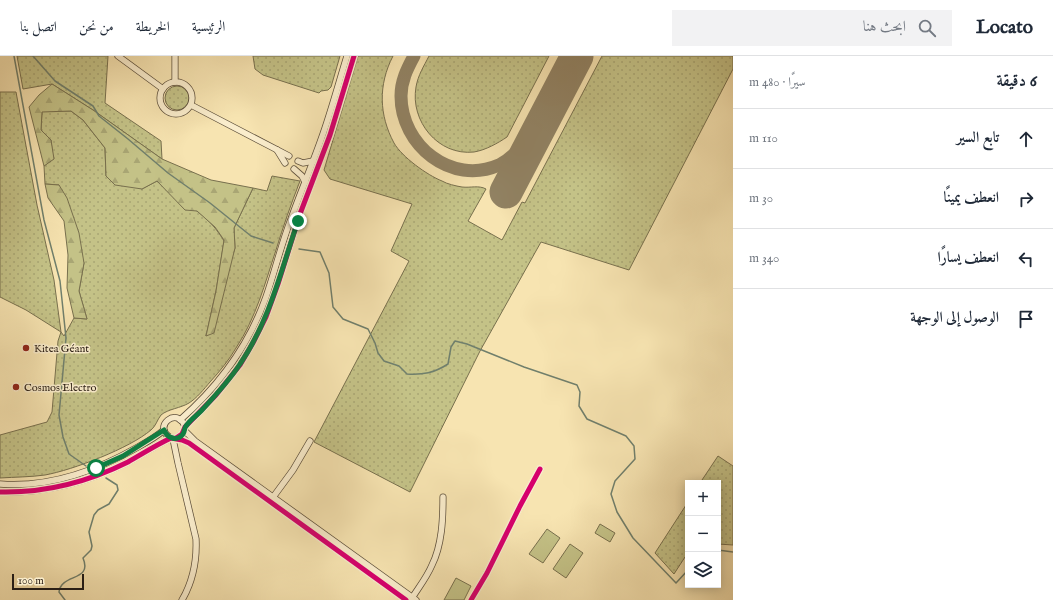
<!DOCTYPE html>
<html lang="ar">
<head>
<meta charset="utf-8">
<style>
  body { margin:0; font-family:"IM FELL English",Amiri,serif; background:#f2f2f3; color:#1f2937; direction:rtl }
  .controls { position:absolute; right:12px; bottom:12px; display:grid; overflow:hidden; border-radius:0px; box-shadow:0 2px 10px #0003 }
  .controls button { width:36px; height:36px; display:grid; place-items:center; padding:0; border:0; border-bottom:1px solid #e0e1e3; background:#fff; color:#1f2937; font:20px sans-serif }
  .scale { position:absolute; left:12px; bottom:10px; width:72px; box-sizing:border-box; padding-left:4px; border:2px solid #2b1f15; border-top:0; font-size:11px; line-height:14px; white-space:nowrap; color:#2b1f15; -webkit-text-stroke:3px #faedcc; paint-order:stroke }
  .stop { position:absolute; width:12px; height:12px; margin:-9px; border:3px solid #0b8043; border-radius:50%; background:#fff }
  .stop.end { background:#0b8043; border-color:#fff; box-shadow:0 1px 4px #0008 }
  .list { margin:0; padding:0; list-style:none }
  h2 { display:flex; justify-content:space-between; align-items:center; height:52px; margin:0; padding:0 16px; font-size:17px }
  h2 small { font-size:13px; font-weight:400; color:#747a83 }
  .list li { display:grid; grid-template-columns:26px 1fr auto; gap:12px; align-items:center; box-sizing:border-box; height:60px; padding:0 16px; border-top:1px solid #e0e1e3 }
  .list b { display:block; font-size:15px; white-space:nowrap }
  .list em { font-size:13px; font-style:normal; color:#747a83 }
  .icon { flex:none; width:22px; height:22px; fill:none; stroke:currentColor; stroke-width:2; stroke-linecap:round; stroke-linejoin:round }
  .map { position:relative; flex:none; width:733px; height:544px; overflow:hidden; direction:ltr }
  header { display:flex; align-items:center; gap:24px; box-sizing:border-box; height:56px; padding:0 20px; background:#fff; border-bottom:1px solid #e0e1e3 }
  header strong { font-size:19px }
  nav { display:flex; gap:22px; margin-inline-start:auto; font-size:14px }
  .search { width:280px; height:36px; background:#f2f2f3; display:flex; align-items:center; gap:10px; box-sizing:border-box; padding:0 14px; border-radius:0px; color:#747a83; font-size:15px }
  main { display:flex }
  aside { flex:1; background:#fff }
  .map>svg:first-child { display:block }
  .grass { fill:url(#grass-dots); stroke:#78704e }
  .forest { fill:url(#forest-firs); stroke:#78704e }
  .pitch { fill:#c4c287; stroke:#78704e }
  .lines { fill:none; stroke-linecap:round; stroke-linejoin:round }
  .stream { stroke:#707f6c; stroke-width:1.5 }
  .taxiway { stroke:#918263; stroke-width:13 }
  .runway { stroke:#918263; stroke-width:33 }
  .minor-casing { stroke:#5e503c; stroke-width:7 }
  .minor { stroke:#faedcc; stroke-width:5.5 }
  .cycleway-casing { stroke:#faedcc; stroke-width:8 }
  .cycleway { stroke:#d6006c; stroke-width:5 }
  .route { stroke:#0b8043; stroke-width:5 }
  .poi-dot { fill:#8f2418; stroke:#faedcc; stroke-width:1.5 }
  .labels { text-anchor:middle; stroke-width:3; stroke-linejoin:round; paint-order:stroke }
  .poi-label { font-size:11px; fill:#2b1f15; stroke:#faedcc; text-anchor:start }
</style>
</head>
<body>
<header>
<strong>Locato</strong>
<div class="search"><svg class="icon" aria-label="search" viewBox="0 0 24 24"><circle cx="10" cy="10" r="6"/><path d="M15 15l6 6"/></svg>ابحث هنا</div>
<nav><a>الرئيسية</a><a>الخريطة</a><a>من نحن</a><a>اتصل بنا</a></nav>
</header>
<main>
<aside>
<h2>6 دقيقة<small>سيرًا · 480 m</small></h2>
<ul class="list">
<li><svg class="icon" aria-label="ahead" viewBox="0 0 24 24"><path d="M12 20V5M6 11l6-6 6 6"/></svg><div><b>تابع السير</b></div><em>110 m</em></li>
<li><svg class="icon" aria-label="right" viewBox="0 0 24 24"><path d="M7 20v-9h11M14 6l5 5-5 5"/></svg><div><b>انعطف يمينًا</b></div><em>30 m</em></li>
<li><svg class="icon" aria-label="left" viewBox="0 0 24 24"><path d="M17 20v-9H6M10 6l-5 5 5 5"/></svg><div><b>انعطف يسارًا</b></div><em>340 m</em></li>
<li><svg class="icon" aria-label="arrive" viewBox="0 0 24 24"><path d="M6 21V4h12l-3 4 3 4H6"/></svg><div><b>الوصول إلى الوجهة</b></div></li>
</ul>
</aside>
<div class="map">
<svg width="733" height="544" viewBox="0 0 733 544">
  <defs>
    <pattern id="grass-dots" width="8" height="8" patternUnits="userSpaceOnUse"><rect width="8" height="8" fill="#c4c287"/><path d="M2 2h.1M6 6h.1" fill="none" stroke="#a9a674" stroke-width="1.8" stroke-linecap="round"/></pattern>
    <pattern id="forest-firs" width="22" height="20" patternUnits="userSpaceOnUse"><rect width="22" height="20" fill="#c4c287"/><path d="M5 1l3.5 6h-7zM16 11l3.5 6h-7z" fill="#a9a674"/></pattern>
  </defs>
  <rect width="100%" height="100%" fill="#f7e4b1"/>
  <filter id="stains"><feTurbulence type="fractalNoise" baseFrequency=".005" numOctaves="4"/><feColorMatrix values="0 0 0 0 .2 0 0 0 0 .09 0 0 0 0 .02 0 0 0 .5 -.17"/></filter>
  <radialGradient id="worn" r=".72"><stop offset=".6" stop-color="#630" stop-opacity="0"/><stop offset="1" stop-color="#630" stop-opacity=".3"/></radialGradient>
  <g class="grass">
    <path d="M17,0H108L105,47L161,85L162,103L93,54L52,28L23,33Z"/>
    <path d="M253,0H340L331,31L328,34L321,35L319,37L263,19L255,13Z"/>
    <path d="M358,0H393C378,29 379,59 394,87C402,101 427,119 442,125C447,128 456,130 462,131C470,132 479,129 486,133L468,165L502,184L522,146L525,147L602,0H733V13L629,214L541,186L480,295L410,436L314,386L409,205L391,195L412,148L330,123L324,114Z"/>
    <path d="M429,0H549L507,81C498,87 486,94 474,96C438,100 410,65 416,31C418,19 424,10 429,0Z"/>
    <circle cx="177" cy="42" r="12"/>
    <path d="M0,36H16L37,149L54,224L61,276L64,280L74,262L87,263L79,235L84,207L59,129L45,128L44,110L53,103L51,84L41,74L42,55H71L83,64L105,92L106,120L142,133L157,125C174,142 200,153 215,172C218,176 221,180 224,185L216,235L206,280L235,192L234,172L253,132L267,135L272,120L300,125C291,148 283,171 276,194C265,227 256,262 236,292C229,304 220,315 210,326C204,333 197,342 189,347C181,352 168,353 161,359C157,364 156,370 151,374C130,392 73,414 45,419C31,421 15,421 0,422V379L47,366L52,356L58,285L61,276L26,254L0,241Z"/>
    <path d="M718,400L733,410V489L718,488V427H700Z"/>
    <path d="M688,446V500L685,501L674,518L655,497Z"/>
  </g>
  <g class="forest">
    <path d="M52,28L93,54L162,103L211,124L253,132L234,172L235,192L214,277L206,280L216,235L224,184L215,171L197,155L185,154L157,125L142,133L115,129L106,120L105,92L83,64L71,55L42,56L41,74L51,84L54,103L44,110L29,51L39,39Z"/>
    <path d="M45,128L59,129L67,142L79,177L84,207L79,235L87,263L74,262L67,232L68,199L64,165L48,142Z"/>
  </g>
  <g class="pitch">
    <path d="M600,468L615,477L610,486L595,477Z"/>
    <path d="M547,473L560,482L543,507L529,498Z"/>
    <path d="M570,488L583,497L566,522L553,513Z"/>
    <path d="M456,522L471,530L464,544H444Z"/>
  </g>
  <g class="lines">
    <g class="stream">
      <path d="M14,0L44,164L60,225L66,282L59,359L63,381L69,398L86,410"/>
      <path d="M33,0L55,25L93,50L99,60L128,83L168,117L210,147L251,180L273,187"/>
      <path d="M299,193L320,196L329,217L333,251L343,263L368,273L375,287L378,297L384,305L399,310L407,318C423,319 434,317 448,308L451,291L455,285L467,288L524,311L577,329L580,336L579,350L587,363L626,380L634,390L635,403L615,425L611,438L617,456L633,482L676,527L688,514"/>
      <path d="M718,494L733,496"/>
      <path d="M65,544L59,536C61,517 93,526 83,502L91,494L92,490L89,476L94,459L98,454L109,448L118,434L117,429L106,422"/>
    </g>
    <path class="taxiway" d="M414,0C407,13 401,25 401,40C401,89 451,130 499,109C518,100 532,77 545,61"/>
    <path class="runway" d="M506,136L577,0"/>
    <g class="minor-casing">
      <g id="minor">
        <path d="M118,0L163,33"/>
        <path d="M175,26V0"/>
        <circle cx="176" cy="42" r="16"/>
        <path d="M191,49L289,100"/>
        <path d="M277,94L285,107"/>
        <path d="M298,105L303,107L313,105"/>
        <path d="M294,113L302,120L305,126"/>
        <path d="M180,364C219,330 249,289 266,241C275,215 281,189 291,163C301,135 313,107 323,78C332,52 339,26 347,0"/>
        <path d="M184,374L195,385L416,544"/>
        <path d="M171,382C151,371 178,349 185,371"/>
        <path d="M176,382L182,378L185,371L216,339L240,309L254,285L266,261L278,228L300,158L330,79L354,0"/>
        <path d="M173,383L178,407L196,483C197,505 193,525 182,544"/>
        <path d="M0,428C49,432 96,415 138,391C147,386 156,381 164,374"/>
        <path d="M0,436C44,437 88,426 128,406C142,398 156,389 171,382L182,384L189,387L406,544"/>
        <path d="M271,444L293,414L310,385"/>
        <path d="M412,542C419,531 427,521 432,509C442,489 443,463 443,441"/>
        <path d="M471,544L487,517L520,450L540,413"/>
      </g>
    </g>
    <use href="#minor" class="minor"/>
    <g class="cycleway-casing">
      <g id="cycleway">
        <path d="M176,382L182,378L185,371L216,339L240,309L254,285L266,261L278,228L300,158L330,79L354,0"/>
        <path d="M0,436C44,437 88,426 128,406C142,398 156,389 171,382L182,384L189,387L406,544"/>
        <path d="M471,544L487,517L520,450L540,413"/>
      </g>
    </g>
    <use href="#cycleway" class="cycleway"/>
  </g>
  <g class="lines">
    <path class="route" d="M96,412L123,400L164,374C167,382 177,386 183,378C185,375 184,372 186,370C190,364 196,360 201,355C215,340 229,325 240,308C270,264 281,214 298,165"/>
  </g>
  <g class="poi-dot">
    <circle cx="26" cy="292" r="4"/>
    <circle cx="16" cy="331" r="4"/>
  </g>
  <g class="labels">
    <g class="poi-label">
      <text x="34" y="296">Kitea Géant</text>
      <text x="24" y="335">Cosmos Electro</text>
    </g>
  </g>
  <rect width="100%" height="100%" filter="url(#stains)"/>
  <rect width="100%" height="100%" fill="url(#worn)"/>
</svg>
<div class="controls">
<button>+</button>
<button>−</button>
<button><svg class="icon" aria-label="layers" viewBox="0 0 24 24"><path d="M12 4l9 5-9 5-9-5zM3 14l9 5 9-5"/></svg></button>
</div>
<div class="scale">100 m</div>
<div class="stop" style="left:96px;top:412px"></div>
<div class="stop end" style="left:298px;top:165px"></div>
</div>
</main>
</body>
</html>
